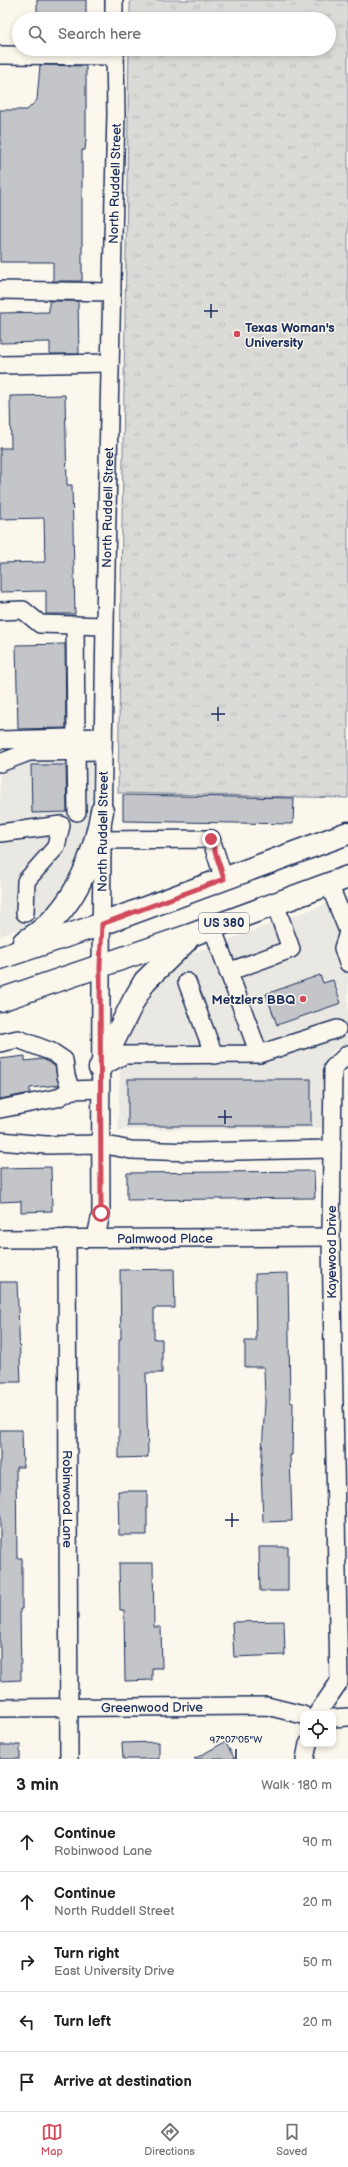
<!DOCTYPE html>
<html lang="en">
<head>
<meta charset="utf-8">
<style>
  body { margin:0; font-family:"Balsamiq Sans",sans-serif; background:#f2f2f2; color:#202124 }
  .controls { position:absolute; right:12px; bottom:12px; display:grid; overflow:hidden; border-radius:8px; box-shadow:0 2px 6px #0003 }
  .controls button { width:36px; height:36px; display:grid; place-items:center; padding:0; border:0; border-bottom:1px solid #e0e0e0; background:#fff; color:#202124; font:20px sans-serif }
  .stop { position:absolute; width:12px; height:12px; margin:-9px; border:3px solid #d1495b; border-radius:50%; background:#fff }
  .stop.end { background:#d1495b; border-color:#fff; box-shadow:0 1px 4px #0008 }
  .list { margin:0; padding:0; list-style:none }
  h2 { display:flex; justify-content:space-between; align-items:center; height:52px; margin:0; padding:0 16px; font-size:17px }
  h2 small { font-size:13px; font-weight:400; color:#757577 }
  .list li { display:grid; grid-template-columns:26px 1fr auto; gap:12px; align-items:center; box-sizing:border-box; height:60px; padding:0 16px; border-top:1px solid #e0e0e0 }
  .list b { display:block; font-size:15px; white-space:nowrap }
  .list p { margin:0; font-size:13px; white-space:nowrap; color:#757577 }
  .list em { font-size:13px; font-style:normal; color:#757577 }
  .icon { flex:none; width:22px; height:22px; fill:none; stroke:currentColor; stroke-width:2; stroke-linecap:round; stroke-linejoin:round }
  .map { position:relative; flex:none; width:348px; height:1759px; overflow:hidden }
  .search { position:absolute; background:#fff; box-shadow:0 2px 6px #0003; left:12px; right:12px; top:12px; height:44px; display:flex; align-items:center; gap:10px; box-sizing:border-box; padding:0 14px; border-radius:22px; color:#757577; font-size:15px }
  .sheet { height:352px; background:#fff }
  nav { display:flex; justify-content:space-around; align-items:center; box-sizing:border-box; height:56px; border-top:1px solid #e0e0e0; background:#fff; font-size:11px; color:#757577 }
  nav a { display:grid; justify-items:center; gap:2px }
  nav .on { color:#d1495b }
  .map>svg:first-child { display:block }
  .built { fill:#eae8e2 }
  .grass { fill:url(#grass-tufts); stroke:#7a849a }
  .building { fill:#c3c5c9; stroke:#1b2f5e }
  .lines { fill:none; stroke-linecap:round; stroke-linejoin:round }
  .minor-casing { stroke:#1b2f5e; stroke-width:20 }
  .major-casing { stroke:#1b2f5e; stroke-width:25 }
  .minor { stroke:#fbf7ec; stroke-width:17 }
  .major { stroke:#fbf7ec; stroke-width:22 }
  .route { stroke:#d1495b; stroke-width:5 }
  .ticks { fill:none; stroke:#1b2f5e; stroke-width:1.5 }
  .poi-dot { fill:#d1495b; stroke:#fbf7ec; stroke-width:1.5 }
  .labels { text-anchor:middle; stroke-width:3; stroke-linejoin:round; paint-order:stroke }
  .shield { fill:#fbf7ec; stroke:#5e6b89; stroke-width:1 }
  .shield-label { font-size:12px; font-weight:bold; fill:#1b2f5e }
  .street-label { font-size:13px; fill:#1b2f5e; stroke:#fbf7ec }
  .poi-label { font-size:13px; font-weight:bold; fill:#1b2f5e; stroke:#fbf7ec; text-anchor:start }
  .ticks-label { font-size:10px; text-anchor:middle; fill:#1b2f5e; stroke:#fbf7ec; stroke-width:3; stroke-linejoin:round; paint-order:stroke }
</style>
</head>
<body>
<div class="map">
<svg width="348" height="1759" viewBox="0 0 348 1759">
  <defs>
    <pattern id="grass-tufts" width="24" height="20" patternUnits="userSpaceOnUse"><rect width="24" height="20" fill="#dadad7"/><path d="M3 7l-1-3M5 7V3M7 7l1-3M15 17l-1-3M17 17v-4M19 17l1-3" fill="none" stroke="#babbbb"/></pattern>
  </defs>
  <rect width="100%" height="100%" fill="#fbf7ec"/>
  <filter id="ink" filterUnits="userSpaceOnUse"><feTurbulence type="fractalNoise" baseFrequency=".025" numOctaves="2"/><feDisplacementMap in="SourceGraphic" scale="8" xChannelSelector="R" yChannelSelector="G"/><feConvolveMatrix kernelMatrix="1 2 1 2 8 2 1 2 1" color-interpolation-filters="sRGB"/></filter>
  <g filter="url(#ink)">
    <g class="built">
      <path d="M94,750L89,837L80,866L46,910L24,927L0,936V751Z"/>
      <path d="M348,896V1043L338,1047L330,1054L324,1064V1128L118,1130L120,1065L128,1028L145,994L187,955Z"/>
    </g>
    <path class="grass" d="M130,0H348V798L118,793L129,49H329V19H130Z"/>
    <g class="building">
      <rect x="37" y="0" width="49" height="19"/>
      <path d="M40,65L86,66V140L85,150H82V281H53V262H0V110H27L37,100Z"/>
      <path d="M49,301H78L79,354H50V342L0,343V313L49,312Z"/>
      <path d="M65,395L67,485H72L75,614H46V591L0,592V563L45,562L44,518L0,519V448H11L10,396Z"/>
      <path d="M65,644L66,728L18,729L16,645Z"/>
      <path d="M31,765H66L67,812L32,813Z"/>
      <path d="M123,795L294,798L293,824L123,821Z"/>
      <path d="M320,975L323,983L333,980L341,1003L277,1025L266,994Z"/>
      <path d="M25,1056V1061L43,1059L55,1066L59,1085L30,1088V1093L0,1099V1059Z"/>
      <rect x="128" y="1079" width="183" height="47"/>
      <path d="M51,1167L52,1211L21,1212V1201L0,1202V1168Z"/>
      <path d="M314,1171L315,1198L127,1200V1173Z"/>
      <path d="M174,1269L175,1308H154V1339H162V1373H146L148,1457L119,1458V1339H121L120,1270Z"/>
      <path d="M288,1273L290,1402L293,1403L292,1455H290L292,1521L263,1522L261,1468L265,1402L264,1367H245V1341H256L255,1274Z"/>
      <path d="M0,1282H17L21,1382H0Z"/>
      <path d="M0,1430H22L23,1467H16L17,1558H22V1609H20L21,1680L0,1681Z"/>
      <path d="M118,1491H147V1535H119Z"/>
      <path d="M259,1547H288V1591H260Z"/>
      <path d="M119,1563H153L154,1627H161L162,1668H152V1680L125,1681L124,1610H120Z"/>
      <path d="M284,1621L285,1655L234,1657L232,1622Z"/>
      <path d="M159,1742V1759H123L122,1743Z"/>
      <path d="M225,1742L235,1759H194Z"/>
      <rect x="0" y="1745" width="20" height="14"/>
    </g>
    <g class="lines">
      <g class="minor-casing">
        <g id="minor">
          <path d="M114,0V19"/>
          <path d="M0,55L115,56"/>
          <path d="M0,290L112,292"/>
          <path d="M0,365L110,363"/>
          <path d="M0,611L23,610L40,624L104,626"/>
          <path d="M75,625L76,738"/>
          <path d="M0,740L103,737"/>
          <path d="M76,751L77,812"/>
          <path d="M0,763L29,752L103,751"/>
          <path d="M0,833L61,825L56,847L26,881L25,913"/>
          <path d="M102,840L211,839L224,879"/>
          <path d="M329,884L348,931"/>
          <path d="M212,927L259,1054"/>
          <path d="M348,933L343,948L348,963"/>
          <path d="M228,972L291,949L275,904"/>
          <path d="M187,982L214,1055"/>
          <path d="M0,1043L18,1039L52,1052L64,1060L66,1076L71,1090L100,1089"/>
          <path d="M100,1068L124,1055L259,1054L337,1029"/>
          <path d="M0,1109L57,1098L71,1090"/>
          <path d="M0,1141L46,1145L101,1144L131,1150L193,1152L332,1149"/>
          <path id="s1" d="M67,1238L69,1759"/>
          <path id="s2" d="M96,1238L101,1213C99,847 107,480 116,114L115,49"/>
          <path id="s3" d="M0,1239L331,1237"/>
          <path id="s4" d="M0,1708L267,1706L303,1715"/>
          <path d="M317,1714L339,1682L331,1237L333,1068L348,1054"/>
          <path d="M333,1718L348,1717"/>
          <path d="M305,1759L308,1744"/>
        </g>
      </g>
      <g class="major-casing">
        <g id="major">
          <path d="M24,942C72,915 93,862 102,811"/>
          <path d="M0,958L102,924L348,833"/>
          <path d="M0,1000L191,935L348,877"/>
          <path d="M100,1068L134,1000L145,981L186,941"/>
        </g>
      </g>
      <use href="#minor" class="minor"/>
      <use href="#major" class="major"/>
    </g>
  </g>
  <g class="lines" filter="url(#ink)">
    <path class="route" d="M101,1213L100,966L102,924L224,879L211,839"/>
  </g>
  <path class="ticks" d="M211,304V318M204,311H218M218,707V721M211,714H225M225,1110V1124M218,1117H232M232,1513V1527M225,1520H239M236,1749V1759"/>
  <g class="poi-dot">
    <circle cx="237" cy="334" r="4"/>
    <circle cx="303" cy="999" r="4"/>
  </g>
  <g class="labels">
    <rect class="shield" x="199" y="913" width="50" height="20" rx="3"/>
    <g class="shield-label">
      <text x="224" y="927">US 380</text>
    </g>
    <g class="street-label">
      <text dy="5" stroke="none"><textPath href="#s2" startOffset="1055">North Ruddell Street</textPath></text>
      <text dy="5" stroke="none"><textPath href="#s2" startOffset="731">North Ruddell Street</textPath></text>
      <text dy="5" stroke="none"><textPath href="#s2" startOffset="407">North Ruddell Street</textPath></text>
      <text dy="5" stroke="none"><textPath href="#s3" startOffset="165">Palmwood Place</textPath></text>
      <text transform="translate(331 1252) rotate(-90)" y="5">Kayewood Drive</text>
      <text dy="5" stroke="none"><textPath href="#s1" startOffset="261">Robinwood Lane</textPath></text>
      <text dy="5" stroke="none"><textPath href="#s4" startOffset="152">Greenwood Drive</textPath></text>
    </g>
    <g class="poi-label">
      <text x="245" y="332">Texas Woman's<tspan x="245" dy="15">University</tspan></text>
      <text x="295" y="1004" text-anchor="end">Metzlers BBQ</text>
    </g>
  </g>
  <g class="ticks-label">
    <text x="236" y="1743">97°07'05"W</text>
  </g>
</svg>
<div class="controls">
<button><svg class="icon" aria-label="locate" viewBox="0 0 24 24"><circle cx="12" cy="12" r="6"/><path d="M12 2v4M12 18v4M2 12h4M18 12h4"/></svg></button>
</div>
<div class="stop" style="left:101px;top:1213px"></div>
<div class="stop end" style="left:211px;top:839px"></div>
<div class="search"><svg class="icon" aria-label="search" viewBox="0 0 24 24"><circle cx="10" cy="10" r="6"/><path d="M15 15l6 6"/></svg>Search here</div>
</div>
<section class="sheet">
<h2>3 min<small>Walk · 180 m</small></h2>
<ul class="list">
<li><svg class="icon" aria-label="ahead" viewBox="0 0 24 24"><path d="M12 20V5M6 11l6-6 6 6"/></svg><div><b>Continue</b><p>Robinwood Lane</p></div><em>90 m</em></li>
<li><svg class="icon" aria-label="ahead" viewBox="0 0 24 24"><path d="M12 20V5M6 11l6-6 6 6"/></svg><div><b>Continue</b><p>North Ruddell Street</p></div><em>20 m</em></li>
<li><svg class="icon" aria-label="right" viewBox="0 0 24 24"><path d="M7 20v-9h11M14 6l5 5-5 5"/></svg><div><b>Turn right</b><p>East University Drive</p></div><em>50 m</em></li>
<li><svg class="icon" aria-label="left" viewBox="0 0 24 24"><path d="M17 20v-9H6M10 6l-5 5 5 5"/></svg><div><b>Turn left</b></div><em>20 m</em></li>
<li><svg class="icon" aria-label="arrive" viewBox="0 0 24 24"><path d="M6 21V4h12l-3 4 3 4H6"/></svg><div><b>Arrive at destination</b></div></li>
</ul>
</section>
<nav>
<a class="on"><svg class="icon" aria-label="map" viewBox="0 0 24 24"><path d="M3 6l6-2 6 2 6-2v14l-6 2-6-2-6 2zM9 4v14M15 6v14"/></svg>Map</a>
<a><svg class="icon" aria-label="directions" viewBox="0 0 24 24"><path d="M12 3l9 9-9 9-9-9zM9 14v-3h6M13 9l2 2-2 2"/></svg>Directions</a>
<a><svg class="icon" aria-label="saved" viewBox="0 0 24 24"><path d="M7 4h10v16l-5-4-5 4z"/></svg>Saved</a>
</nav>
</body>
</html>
